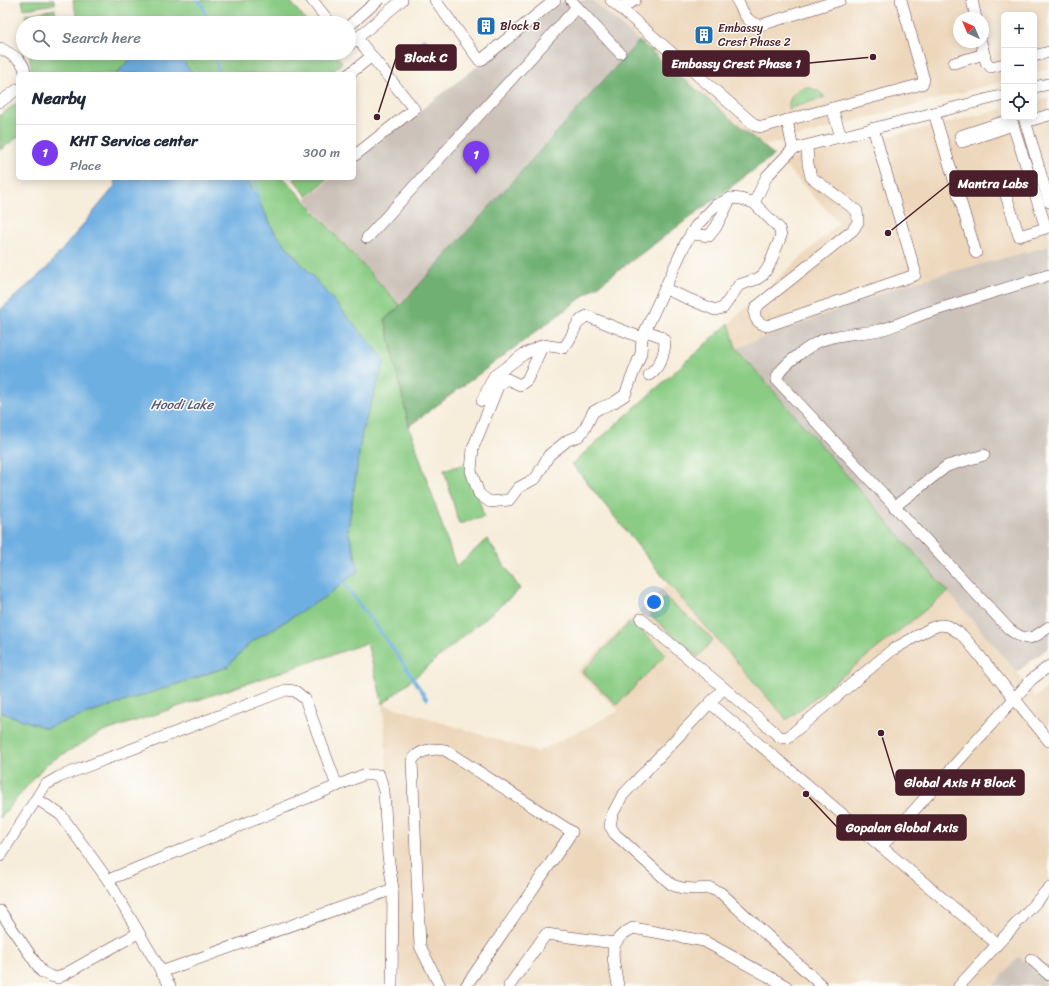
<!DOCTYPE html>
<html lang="en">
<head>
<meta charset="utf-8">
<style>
  body { margin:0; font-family:Sriracha,sans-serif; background:#f6f6f7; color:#1f2937 }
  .controls { position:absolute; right:12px; top:12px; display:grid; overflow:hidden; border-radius:6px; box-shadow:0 2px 10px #0003 }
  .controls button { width:36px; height:36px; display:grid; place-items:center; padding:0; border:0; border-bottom:1px solid #e0e1e3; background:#fff; color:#1f2937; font:20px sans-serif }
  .compass { position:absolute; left:953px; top:12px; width:36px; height:36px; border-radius:50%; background:#fff; box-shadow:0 2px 10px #0003; rotate:316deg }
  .you { position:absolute; left:654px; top:602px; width:14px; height:14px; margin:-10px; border:3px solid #fff; border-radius:50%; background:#1a73e8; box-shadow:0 0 0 6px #1a73e833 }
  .badge { display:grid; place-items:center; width:26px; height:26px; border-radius:50%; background:#7c3aed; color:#fff; font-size:13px; font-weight:700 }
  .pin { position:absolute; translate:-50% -33px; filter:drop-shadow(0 1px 2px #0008) }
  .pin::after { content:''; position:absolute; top:21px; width:14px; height:12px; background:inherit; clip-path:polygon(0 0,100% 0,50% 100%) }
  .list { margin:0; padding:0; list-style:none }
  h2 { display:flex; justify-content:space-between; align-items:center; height:52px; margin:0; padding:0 16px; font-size:17px }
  h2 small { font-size:13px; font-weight:400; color:#747a83 }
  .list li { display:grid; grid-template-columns:26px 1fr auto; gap:12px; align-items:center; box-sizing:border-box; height:56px; padding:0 16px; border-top:1px solid #e0e1e3 }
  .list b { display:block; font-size:15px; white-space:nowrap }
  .list p { margin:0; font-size:13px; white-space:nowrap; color:#747a83 }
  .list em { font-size:13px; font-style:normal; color:#747a83 }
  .icon { flex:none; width:22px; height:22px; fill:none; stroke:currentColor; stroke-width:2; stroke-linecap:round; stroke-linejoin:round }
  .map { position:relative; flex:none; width:1049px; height:986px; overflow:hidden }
  .search { position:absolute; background:#fff; box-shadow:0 2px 10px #0003; left:16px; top:16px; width:340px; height:44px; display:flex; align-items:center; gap:10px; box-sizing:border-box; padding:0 14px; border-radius:22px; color:#747a83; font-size:15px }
  .panel { position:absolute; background:#fff; box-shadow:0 2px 10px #0003; left:16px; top:72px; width:340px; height:108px; border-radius:6px }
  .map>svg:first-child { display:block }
  .built { fill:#edd7bb; fill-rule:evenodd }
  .industrial { fill:#ccc2b9 }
  .green { fill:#8acc84; stroke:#6a7658 }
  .forest { fill:#6fb072; stroke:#5c684e }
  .water { fill:#6eafe2; stroke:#5c6786 }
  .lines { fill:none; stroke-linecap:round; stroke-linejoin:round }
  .stream { stroke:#6eafe2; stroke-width:3 }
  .minor-casing { stroke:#643e45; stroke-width:12 }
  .minor { stroke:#fff; stroke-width:11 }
  .labels { text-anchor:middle; stroke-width:3; stroke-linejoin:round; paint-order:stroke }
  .poi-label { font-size:12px; fill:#4a1f2b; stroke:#fdfcf7; text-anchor:start }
  .water-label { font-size:13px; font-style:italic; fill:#585974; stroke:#fdfcf7 }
  .leader { fill:none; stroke:#4a1f2b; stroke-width:1.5 }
  .callout-dot { fill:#4a1f2b; stroke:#fdfcf7; stroke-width:1.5 }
  .callout { fill:#4a1f2b; stroke:#4a1f2b; stroke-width:1.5 }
  .callout-label { font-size:13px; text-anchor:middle; font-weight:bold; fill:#fff }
</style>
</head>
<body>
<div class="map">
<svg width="1049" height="986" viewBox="0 0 1049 986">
  <rect width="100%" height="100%" fill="#fdfcf7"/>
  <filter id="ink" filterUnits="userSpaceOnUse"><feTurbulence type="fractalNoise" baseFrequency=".025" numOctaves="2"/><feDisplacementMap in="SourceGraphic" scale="8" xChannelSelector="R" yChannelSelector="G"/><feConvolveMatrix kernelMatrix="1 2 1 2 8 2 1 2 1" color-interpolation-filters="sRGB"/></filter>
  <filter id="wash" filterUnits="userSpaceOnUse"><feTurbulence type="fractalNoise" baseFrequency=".012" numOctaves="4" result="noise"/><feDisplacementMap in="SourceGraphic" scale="16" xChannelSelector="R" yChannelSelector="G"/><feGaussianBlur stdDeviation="0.9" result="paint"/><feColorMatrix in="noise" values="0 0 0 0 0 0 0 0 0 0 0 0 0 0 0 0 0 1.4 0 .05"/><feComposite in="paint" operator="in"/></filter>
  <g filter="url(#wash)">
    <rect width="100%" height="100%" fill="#f7eddb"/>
    <g class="built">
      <path d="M592,0H1049V68L1034,73V15H1004V81L764,146ZM959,18H983V42H959Z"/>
      <path d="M1049,98V246L909,283L736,348L729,323L839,223L782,163L792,159L1004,109V117H1034V102Z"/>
      <path d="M668,583L787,720L948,592L1017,672L1035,697L1049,687V985L1019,956L993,986H401L383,704L537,752L619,711L577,671Z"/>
    </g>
    <g class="industrial">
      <path d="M564,0H592L639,41L400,306L305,199L332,178H354V161Z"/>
      <path d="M1049,246V647L1017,672L736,348L909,283Z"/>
      <path d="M1019,956L1049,985V986H993Z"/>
    </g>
    <g class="green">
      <path d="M22,0H54L55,4L24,9Z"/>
      <path d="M73,0H289L308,23H78Z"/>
      <path d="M55,9L57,23H27L25,15Z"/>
      <path d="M29,53H136L116,74H32Z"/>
      <path d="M177,53H334L342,62L331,74H193Z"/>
      <path d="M806,87L817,90L825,97L788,109C789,97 794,90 806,87Z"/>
      <path d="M18,102V137L0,150V115Z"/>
      <path d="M247,178H284L400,306L385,319L409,426L456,567L487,539L520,589L383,704L367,643L100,733L46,764L0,818V712L46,728L227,667L250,643L328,595L359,570L348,530L362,432L384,360L275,233Z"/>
      <path d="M293,178H329L307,196Z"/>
      <path d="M729,323L736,348L948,592L787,720L668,583L572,464Z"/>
      <path d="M469,463L484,517L459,524L444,470Z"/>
      <path d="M665,597L713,639L698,657L650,615Z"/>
      <path d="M631,621L666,654L617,705L582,672Z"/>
    </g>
    <path class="forest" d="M639,41L774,155L409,426L385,319L400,306Z"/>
    <g class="water">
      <path d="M424,38L445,61L438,65L431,66C423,60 420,55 418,45Z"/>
      <path d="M136,53H177L193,74H116Z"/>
      <path d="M114,178H247L275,233L385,360L362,432L348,530L359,570L328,595L250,643L227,667L46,728L0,712V310L47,268L115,186Z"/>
    </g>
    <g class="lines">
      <g class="stream">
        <path d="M196,0L203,5L207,23"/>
        <path d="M214,53L219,74"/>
        <path d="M255,178L259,202"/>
        <path d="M341,580L394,650L427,699"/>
      </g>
    </g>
  </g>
  <g filter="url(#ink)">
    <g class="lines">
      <g class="minor-casing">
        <g id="minor">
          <path d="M312,0L330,23"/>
          <path d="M435,0L480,61L555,0"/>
          <path d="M611,0L756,126L762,127L922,84L924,80L901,0"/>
          <path d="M737,0C743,11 747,25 761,25L840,0"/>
          <path d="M972,0L976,18"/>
          <path d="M577,7L620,53"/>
          <path d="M619,7L628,4L635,0"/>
          <path d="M349,26L378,0"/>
          <path d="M981,42L986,62L991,67L1004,64"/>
          <path d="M349,45L402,0"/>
          <path d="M0,48C11,55 25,59 25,74"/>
          <path d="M1034,56L1049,52"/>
          <path d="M954,63L984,54"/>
          <path d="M349,74L372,56"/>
          <path d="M1034,87L1049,84"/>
          <path d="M0,102L18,89"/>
          <path d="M832,108L841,137"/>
          <path d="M934,113L976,253"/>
          <path d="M1011,117L1013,125L962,142L960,136L1012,119"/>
          <path d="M1024,117L1049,202"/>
          <path d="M787,120L793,149"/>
          <path d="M1025,122L1049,115"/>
          <path d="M1013,125L1046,228L1019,236L1005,192L1032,183"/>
          <path d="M807,146L808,164L811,177L857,211L858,222L853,230L756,307C752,317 757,323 767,326L915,275V271L873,128"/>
          <path d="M354,156L414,109L357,38"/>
          <path d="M754,203L767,176L793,149L1004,95"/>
          <path d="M692,234L709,236L716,227L731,198"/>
          <path d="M367,238L577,7L571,0"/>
          <path d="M1049,275C1008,288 967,300 926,313C911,318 896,326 880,330C861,334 839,333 820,341C811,345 774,370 777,380L1009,629C1027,643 1031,640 1049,627"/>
          <path d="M587,316L642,338L641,353L625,395L613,403L600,408L593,412L584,430L579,436L568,440L549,455L536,478L518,488L509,500L490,502L479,494L471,471L473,448L499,384L507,379L520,385L527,380L543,345L563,348C575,337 572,323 587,316Z"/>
          <path d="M646,331L660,336L665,341C665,354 659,368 649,375"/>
          <path d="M642,338L686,242L696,226L716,205L731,198L741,199L754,203L779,228L781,236L769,266L763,275L757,279L739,285L723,308L715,310L665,289"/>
          <path d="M482,401L494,376L524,354L543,345"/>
          <path d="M894,507L947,466L984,455"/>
          <path d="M641,619L724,688"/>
          <path d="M710,703L997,944"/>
          <path d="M37,799L61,815L108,880L170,986"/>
          <path d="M881,847L1031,680L1049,666"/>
          <path d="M0,856L45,785L59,777L286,690L295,691L305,699L337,786"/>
          <path d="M108,880L363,775H379L384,791L388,856L393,889L392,986"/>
          <path d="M0,911L42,972L50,976L58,978L138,933"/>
          <path d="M1031,959L1049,975"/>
          <path d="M161,972L393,889"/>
          <path d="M440,986L420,946L412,761C417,750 434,748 445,750L572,832L466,986"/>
          <path d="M509,986L546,934L615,943"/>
          <path d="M618,986C614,959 604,942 633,928L704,941L786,986"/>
          <path d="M822,986L721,893L710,888L695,889L682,888L672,885L615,834L610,826L612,815L622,796L724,688L780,737L787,738L892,650L931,628L940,625L948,626L958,632L965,638L1049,741"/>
          <path d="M959,986L1049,888"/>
        </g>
      </g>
      <use href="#minor" class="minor"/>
    </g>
  </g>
  <defs>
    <g id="building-square" transform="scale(1)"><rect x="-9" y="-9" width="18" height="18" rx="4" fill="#1f6fb2" stroke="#fdfcf7"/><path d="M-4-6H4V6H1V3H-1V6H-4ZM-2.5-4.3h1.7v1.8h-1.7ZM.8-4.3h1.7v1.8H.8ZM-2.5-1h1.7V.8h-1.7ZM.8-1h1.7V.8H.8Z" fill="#fff"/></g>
  </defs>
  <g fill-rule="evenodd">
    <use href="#building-square" x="486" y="26"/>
    <use href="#building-square" x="704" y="35"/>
  </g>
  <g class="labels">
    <g class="poi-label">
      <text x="500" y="30">Block B</text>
      <text x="718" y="32">Embassy<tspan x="718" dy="14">Crest Phase 2</tspan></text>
    </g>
    <g class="water-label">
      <text x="182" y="409">Hoodi Lake</text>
    </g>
  </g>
  <path class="leader" d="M377 117L396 58M873 57L809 63M888 233L950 183M881 733L896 782M806 794L837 827"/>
  <g class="callout-dot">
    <circle cx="377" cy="117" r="4"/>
    <circle cx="873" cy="57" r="4"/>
    <circle cx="888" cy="233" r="4"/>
    <circle cx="881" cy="733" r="4"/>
    <circle cx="806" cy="794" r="4"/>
  </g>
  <g class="callout">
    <rect x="396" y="45" width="60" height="25" rx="4"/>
    <rect x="663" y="51" width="146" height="25" rx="4"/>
    <rect x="950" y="171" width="87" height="25" rx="4"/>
    <rect x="896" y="770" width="128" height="25" rx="4"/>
    <rect x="837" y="815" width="129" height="25" rx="4"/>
  </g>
  <g class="callout-label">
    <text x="426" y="62">Block C</text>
    <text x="736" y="68">Embassy Crest Phase 1</text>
    <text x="993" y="188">Mantra Labs</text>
    <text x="960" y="787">Global Axis H Block</text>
    <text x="902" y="832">Gopalan Global Axis</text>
  </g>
</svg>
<div class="controls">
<button>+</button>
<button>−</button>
<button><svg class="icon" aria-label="locate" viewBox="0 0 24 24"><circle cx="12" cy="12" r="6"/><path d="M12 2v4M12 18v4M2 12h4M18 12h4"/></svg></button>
</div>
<svg class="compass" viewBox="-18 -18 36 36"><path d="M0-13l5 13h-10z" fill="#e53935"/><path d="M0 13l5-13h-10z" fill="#747a83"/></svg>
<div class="you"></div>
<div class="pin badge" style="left:476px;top:174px">1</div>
<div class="search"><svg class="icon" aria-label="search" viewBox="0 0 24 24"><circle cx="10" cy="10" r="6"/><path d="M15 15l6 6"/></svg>Search here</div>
<section class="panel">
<h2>Nearby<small></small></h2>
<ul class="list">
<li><span class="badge">1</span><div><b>KHT Service center</b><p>Place</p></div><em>300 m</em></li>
</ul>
</section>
</div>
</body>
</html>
